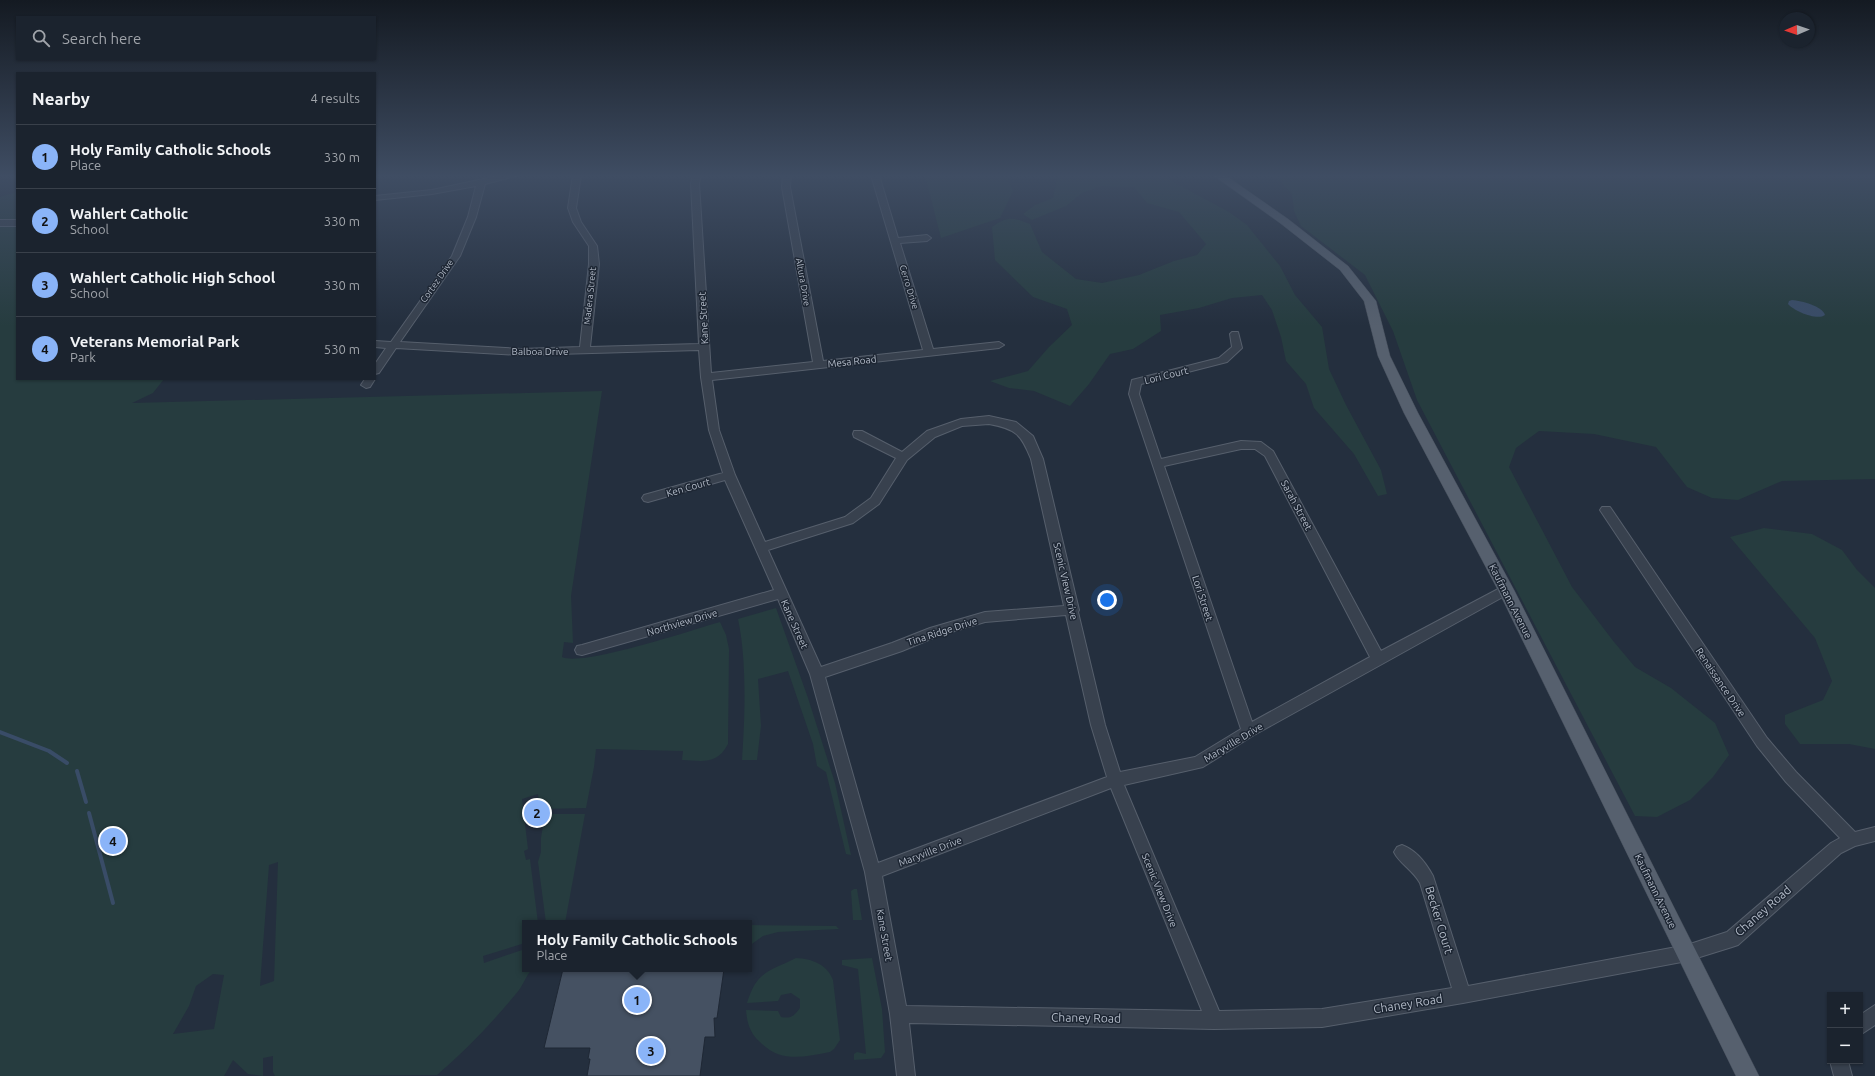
<!DOCTYPE html>
<html lang="en">
<head>
<meta charset="utf-8">
<style>
  body { margin:0; font-family:Ubuntu,sans-serif; background:#242b36; color:#f1f3f6 }
  .controls { position:absolute; right:12px; bottom:12px; display:grid; overflow:hidden; border-radius:0px; box-shadow:0 1px 3px #0004 }
  .controls button { width:36px; height:36px; display:grid; place-items:center; padding:0; border:0; border-bottom:1px solid #39404a; background:#1b232e; color:#f1f3f6; font:20px sans-serif }
  .compass { position:absolute; left:1779px; top:12px; width:36px; height:36px; border-radius:50%; background:#1b232e; box-shadow:0 1px 3px #0004; rotate:268deg }
  .you { position:absolute; left:1107px; top:600px; width:14px; height:14px; margin:-10px; border:3px solid #fff; border-radius:50%; background:#1a73e8; box-shadow:0 0 0 6px #1a73e833 }
  .badge { display:grid; place-items:center; width:26px; height:26px; border-radius:50%; background:#8ab4f8; color:#111; font-size:13px; font-weight:700 }
  .pin { position:absolute; translate:-50% -50%; border:2px solid #fff; box-shadow:0 1px 4px #0006 }
  .popup { position:absolute; left:522px; top:920px; width:230px; height:52px; box-sizing:border-box; display:grid; place-content:center; border-radius:0px; background:#1b232e; filter:drop-shadow(0 1px 3px #0005); font-size:13px; white-space:nowrap; color:#a0a4aa }
  .popup b { font-size:15px; color:#f1f3f6 }
  .popup::after { content:''; position:absolute; left:50%; top:100%; margin-left:-8px; border:8px solid transparent; border-top-color:#1b232e }
  .list { margin:0; padding:0; list-style:none }
  h2 { display:flex; justify-content:space-between; align-items:center; height:52px; margin:0; padding:0 16px; font-size:17px }
  h2 small { font-size:13px; font-weight:400; color:#a0a4aa }
  .list li { display:grid; grid-template-columns:26px 1fr auto; gap:12px; align-items:center; box-sizing:border-box; height:64px; padding:0 16px; border-top:1px solid #39404a }
  .list b { display:block; font-size:15px; white-space:nowrap }
  .list p { margin:0; font-size:13px; white-space:nowrap; color:#a0a4aa }
  .list em { font-size:13px; font-style:normal; color:#a0a4aa }
  .icon { flex:none; width:22px; height:22px; fill:none; stroke:currentColor; stroke-width:2; stroke-linecap:round; stroke-linejoin:round }
  .map { position:relative; flex:none; width:1875px; height:1076px; overflow:hidden }
  .search { position:absolute; background:#1b232e; box-shadow:0 1px 3px #0004; left:16px; top:16px; width:360px; height:44px; display:flex; align-items:center; gap:10px; box-sizing:border-box; padding:0 14px; border-radius:0px; color:#a0a4aa; font-size:15px }
  .panel { position:absolute; background:#1b232e; box-shadow:0 1px 3px #0004; left:16px; top:72px; width:360px; height:308px; border-radius:0px }
  .map>svg:first-child { display:block }
  .green { fill:#263c3f; fill-rule:evenodd }
  .water { fill:#394c67 }
  .lines { fill:none; stroke-linecap:round; stroke-linejoin:round }
  .stream { stroke:#394c67; stroke-width:4 }
  .building { fill:#455162; stroke:#1f2835 }
  .minor-casing { stroke:#565f6c; stroke-width:2 }
  .major-casing { stroke:#414a57; stroke-width:1 }
  .minor { fill:#38414e; fill-rule:evenodd }
  .major { fill:#56606e; fill-rule:evenodd }
  .labels { text-anchor:middle; stroke-width:3; stroke-linejoin:round; paint-order:stroke }
  .far-street-label { font-size:9px; fill:#b4bcc9; stroke:#1d2633 }
  .street-label { font-size:10px; fill:#b4bcc9; stroke:#1d2633 }
  .near-street-label { font-size:12px; fill:#b4bcc9; stroke:#1d2633 }
</style>
</head>
<body>
<div class="map">
<svg width="1875" height="1076" viewBox="0 0 1875 1076">
  <rect width="100%" height="100%" fill="#242f3e"/>
  <g class="green">
    <path d="M925,175H1006L1013,191L1000,218L941,238Z"/>
    <path d="M1058,175H1160L1229,212L1247,225L1280,266L1295,295L1322,327L1329,369L1346,405L1381,470L1387,494L1378,496L1354,454L1314,408L1306,384L1286,361L1281,337L1272,310L1262,295L1232,298L1199,308L1160,315L1161,331L1133,349L1110,354L1089,384L1070,406L1034,391L1009,388L990,381L1028,371L1049,347L1072,325L1067,309L1033,297L995,260L992,227C1008,216 1012,217 1030,224L1042,252L1076,279L1102,283L1139,275L1174,261L1197,255L1206,244L1179,212L1147,203L1134,187L1101,186L1082,193L1066,206L1032,220L1023,214L1035,205L1053,198Z"/>
    <path d="M1262,175H1875V479L1782,481L1738,500L1712,498L1687,487L1656,447L1594,434L1539,431L1516,448L1509,467L1572,587L1614,642L1635,667L1671,688L1715,723L1729,755L1713,777L1690,800L1657,817L1635,816L1417,400L1393,331L1365,275L1301,226L1294,211L1292,194L1277,178Z"/>
    <path d="M17,192V379H164L153,393L132,403L602,391L571,596L573,643L564,642L562,657C582,667 692,630 720,622L726,635L729,649L728,744C717,765 703,761 682,760L683,751L596,749L594,767L586,808L540,809L538,794L522,799L528,849L524,851L526,860L530,859L538,923H525V943L483,956L484,963L525,949V969H532C526,976 524,983 519,990C494,1021 467,1049 437,1075L275,1076L273,1072V1056L263,1058V1076L248,1074L233,1060L224,1076H0V197ZM278,862L274,981L260,986L269,865ZM213,974L224,975L214,1029L173,1034L189,1006L196,986Z"/>
    <path d="M1764,528L1812,534L1842,550L1857,570L1875,588V749L1849,744H1800L1785,724V715L1823,700L1832,681L1815,638L1730,537Z"/>
    <path d="M776,608L808,698L835,783L851,855L846,854L826,772L817,766L813,744L788,671L758,679L761,726L757,760H742C745,717 747,661 738,619Z"/>
    <path d="M545,814H585L565,923H546L538,862L541,852V838Z"/>
    <path d="M854,889H857L862,920H853L851,891Z"/>
    <path d="M749,925L836,926L839,929L778,932L763,936L749,946Z"/>
    <path d="M796,958C812,959 827,964 833,980L840,1040L834,1049L830,1052C803,1057 781,1063 760,1042C750,1033 747,1023 746,1010L778,1011L781,1017C791,1019 794,1016 800,1008V999L791,993L781,995L778,1001L747,1003C757,971 768,972 796,958Z"/>
    <path d="M872,958L882,1009L885,1052L881,1058L854,1060V1054L857,1052L866,1054L858,969L842,965V960Z"/>
  </g>
  <path class="water" d="M1792,300C1802,301 1822,306 1825,315C1817,321 1794,311 1788,304L1789,301Z"/>
  <g class="lines">
    <g class="stream">
      <path d="M0,732L49,751L67,763"/>
      <path d="M77,771L86,802"/>
      <path d="M89,813L113,903"/>
    </g>
  </g>
  <path class="building" d="M563,969H724L717,1018H714L715,1037H705L700,1076H587L590,1059H588L590,1048H544Z"/>
  <g class="lines">
    <g class="minor-casing">
      <g id="minor">
        <path d="M502,175H520L485,184L476,217L460,256L400,342L521,349L580,347L589,264V246L573,222L568,208L573,175H581L576,208L581,222L597,246L599,264L590,347L699,344L691,183L693,175H701L699,183L711,373L813,362L782,187L783,175H791L790,187L823,361L923,350L871,175H879L898,238L927,235L931,238L927,241L900,243L933,349L999,342L1004,345L999,348L712,380L719,430L735,475L765,542L845,517L871,498L896,458L854,437L853,434L854,431H862L902,452L927,431L961,419L989,416L1016,422L1033,436L1043,459L1079,610L1078,612L1105,725L1120,772L1195,757L1241,729L1129,394L1132,380L1219,358L1232,347L1230,334L1232,332H1238L1242,348L1227,362L1141,384L1139,394L1161,459L1241,441L1261,442L1273,451L1381,651L1502,587L1506,585L1510,587L1512,590L1510,593L1254,735L1203,767L1124,785L1219,1011L1322,1009L1452,988L1420,883C1413,870 1399,863 1394,852L1397,847L1402,845C1416,850 1426,863 1433,876L1468,986L1687,945L1727,932L1831,843L1840,838L1786,782L1757,746L1602,513L1600,510L1602,507H1610L1767,738L1796,772L1855,832L1875,827V841L1855,846L1841,853L1738,945L1732,947L1687,961L1463,1003L1322,1027L1214,1029L909,1023L915,1076H897L890,1014L865,872L810,674L778,599L582,655L577,654L575,650L577,646L582,645L774,590L725,480L648,502L644,501L642,498L644,495L723,473L709,430L701,377L699,350L521,355L396,348L379,373L375,374V364L386,348L375,347V341L391,342L452,256L468,217L476,186L432,194L375,200V196L432,190ZM989,424C1016,429 1021,434 1031,459L1064,606L985,612L930,628L892,643L821,667L768,550L853,523L879,504L907,460L935,437L962,426ZM1241,449H1255L1265,456L1370,657L1252,722L1164,466ZM1066,615L1091,725L1107,777L878,863L825,677L902,651L938,636L985,622ZM1111,788L1202,1011L906,1006L882,876Z"/>
        <rect x="0" y="220" width="17" height="6"/>
        <path d="M365,379H375L370,387L366,388L361,385Z"/>
        <path d="M1875,1005V1025L1860,1035V1015Z"/>
        <path d="M1830,1061H1848L1852,1076H1834Z"/>
      </g>
    </g>
    <g class="major-casing">
      <path id="major" d="M1213,175H1225L1288,219L1348,266L1376,301L1390,356L1418,413L1514,590L1759,1076H1736L1498,590L1404,413L1378,356L1364,301L1340,270L1280,223Z"/>
    </g>
    <use href="#minor" class="minor"/>
    <use href="#major" class="major"/>
  </g>
  <linearGradient id="sky" x2="0" y2="1"><stop stop-color="#141a22"/><stop offset="0.54" stop-color="#3f4d63"/><stop offset="1" stop-color="#3f4d63" stop-opacity="0"/></linearGradient>
  <rect width="1875" height="326" fill="url(#sky)"/>
  <g class="labels">
    <g class="far-street-label">
      <text transform="translate(437 281) rotate(-55)" y="3">Cortez Drive</text>
      <text transform="translate(803 282) rotate(80)" y="3">Altura Drive</text>
      <text transform="translate(909 287) rotate(73)" y="3">Cerro Drive</text>
      <text transform="translate(590 296) rotate(-84)" y="3">Madera Street</text>
    </g>
    <g class="street-label">
      <text transform="translate(703 318) rotate(-93)" y="4">Kane Street</text>
      <text x="540" y="355">Balboa Drive</text>
      <text transform="translate(852 361) rotate(-6)" y="4">Mesa Road</text>
      <text transform="translate(1166 375) rotate(-14)" y="4">Lori Court</text>
      <text transform="translate(688 487) rotate(-16)" y="4">Ken Court</text>
      <text transform="translate(1297 505) rotate(62)" y="4">Sarah Street</text>
      <text transform="translate(1066 581) rotate(77)" y="4">Scenic View Drive</text>
      <text transform="translate(1203 598) rotate(72)" y="4">Lori Street</text>
      <text transform="translate(1511 601) rotate(63)" y="4">Kaufmann Avenue</text>
      <text transform="translate(682 622) rotate(-16)" y="4">Northview Drive</text>
      <text transform="translate(795 624) rotate(66)" y="4">Kane Street</text>
      <text transform="translate(942 631) rotate(-18)" y="4">Tina Ridge Drive</text>
      <text transform="translate(1721 682) rotate(56)" y="4">Renaissance Drive</text>
      <text transform="translate(1233 742) rotate(-31)" y="4">Maryville Drive</text>
      <text transform="translate(930 851) rotate(-21)" y="4">Maryville Drive</text>
      <text transform="translate(1160 890) rotate(68)" y="4">Scenic View Drive</text>
      <text transform="translate(1656 891) rotate(64)" y="4">Kaufmann Avenue</text>
      <text transform="translate(885 935) rotate(80)" y="4">Kane Street</text>
    </g>
    <g class="near-street-label">
      <text transform="translate(1763 911) rotate(-41)" y="4">Chaney Road</text>
      <text transform="translate(1439 920) rotate(73)" y="4">Becker Court</text>
      <text transform="translate(1408 1004) rotate(-9)" y="4">Chaney Road</text>
      <text transform="translate(1086 1018) rotate(1)" y="4">Chaney Road</text>
    </g>
  </g>
</svg>
<div class="controls">
<button>+</button>
<button>−</button>
</div>
<svg class="compass" viewBox="-18 -18 36 36"><path d="M0-13l5 13h-10z" fill="#e53935"/><path d="M0 13l5-13h-10z" fill="#a0a4aa"/></svg>
<div class="you"></div>
<div class="pin badge" style="left:637px;top:1000px">1</div>
<div class="popup"><b>Holy Family Catholic Schools</b>Place</div>
<div class="pin badge" style="left:537px;top:813px">2</div>
<div class="pin badge" style="left:651px;top:1051px">3</div>
<div class="pin badge" style="left:113px;top:841px">4</div>
<div class="search"><svg class="icon" aria-label="search" viewBox="0 0 24 24"><circle cx="10" cy="10" r="6"/><path d="M15 15l6 6"/></svg>Search here</div>
<section class="panel">
<h2>Nearby<small>4 results</small></h2>
<ul class="list">
<li><span class="badge">1</span><div><b>Holy Family Catholic Schools</b><p>Place</p></div><em>330 m</em></li>
<li><span class="badge">2</span><div><b>Wahlert Catholic</b><p>School</p></div><em>330 m</em></li>
<li><span class="badge">3</span><div><b>Wahlert Catholic High School</b><p>School</p></div><em>330 m</em></li>
<li><span class="badge">4</span><div><b>Veterans Memorial Park</b><p>Park</p></div><em>530 m</em></li>
</ul>
</section>
</div>
</body>
</html>
